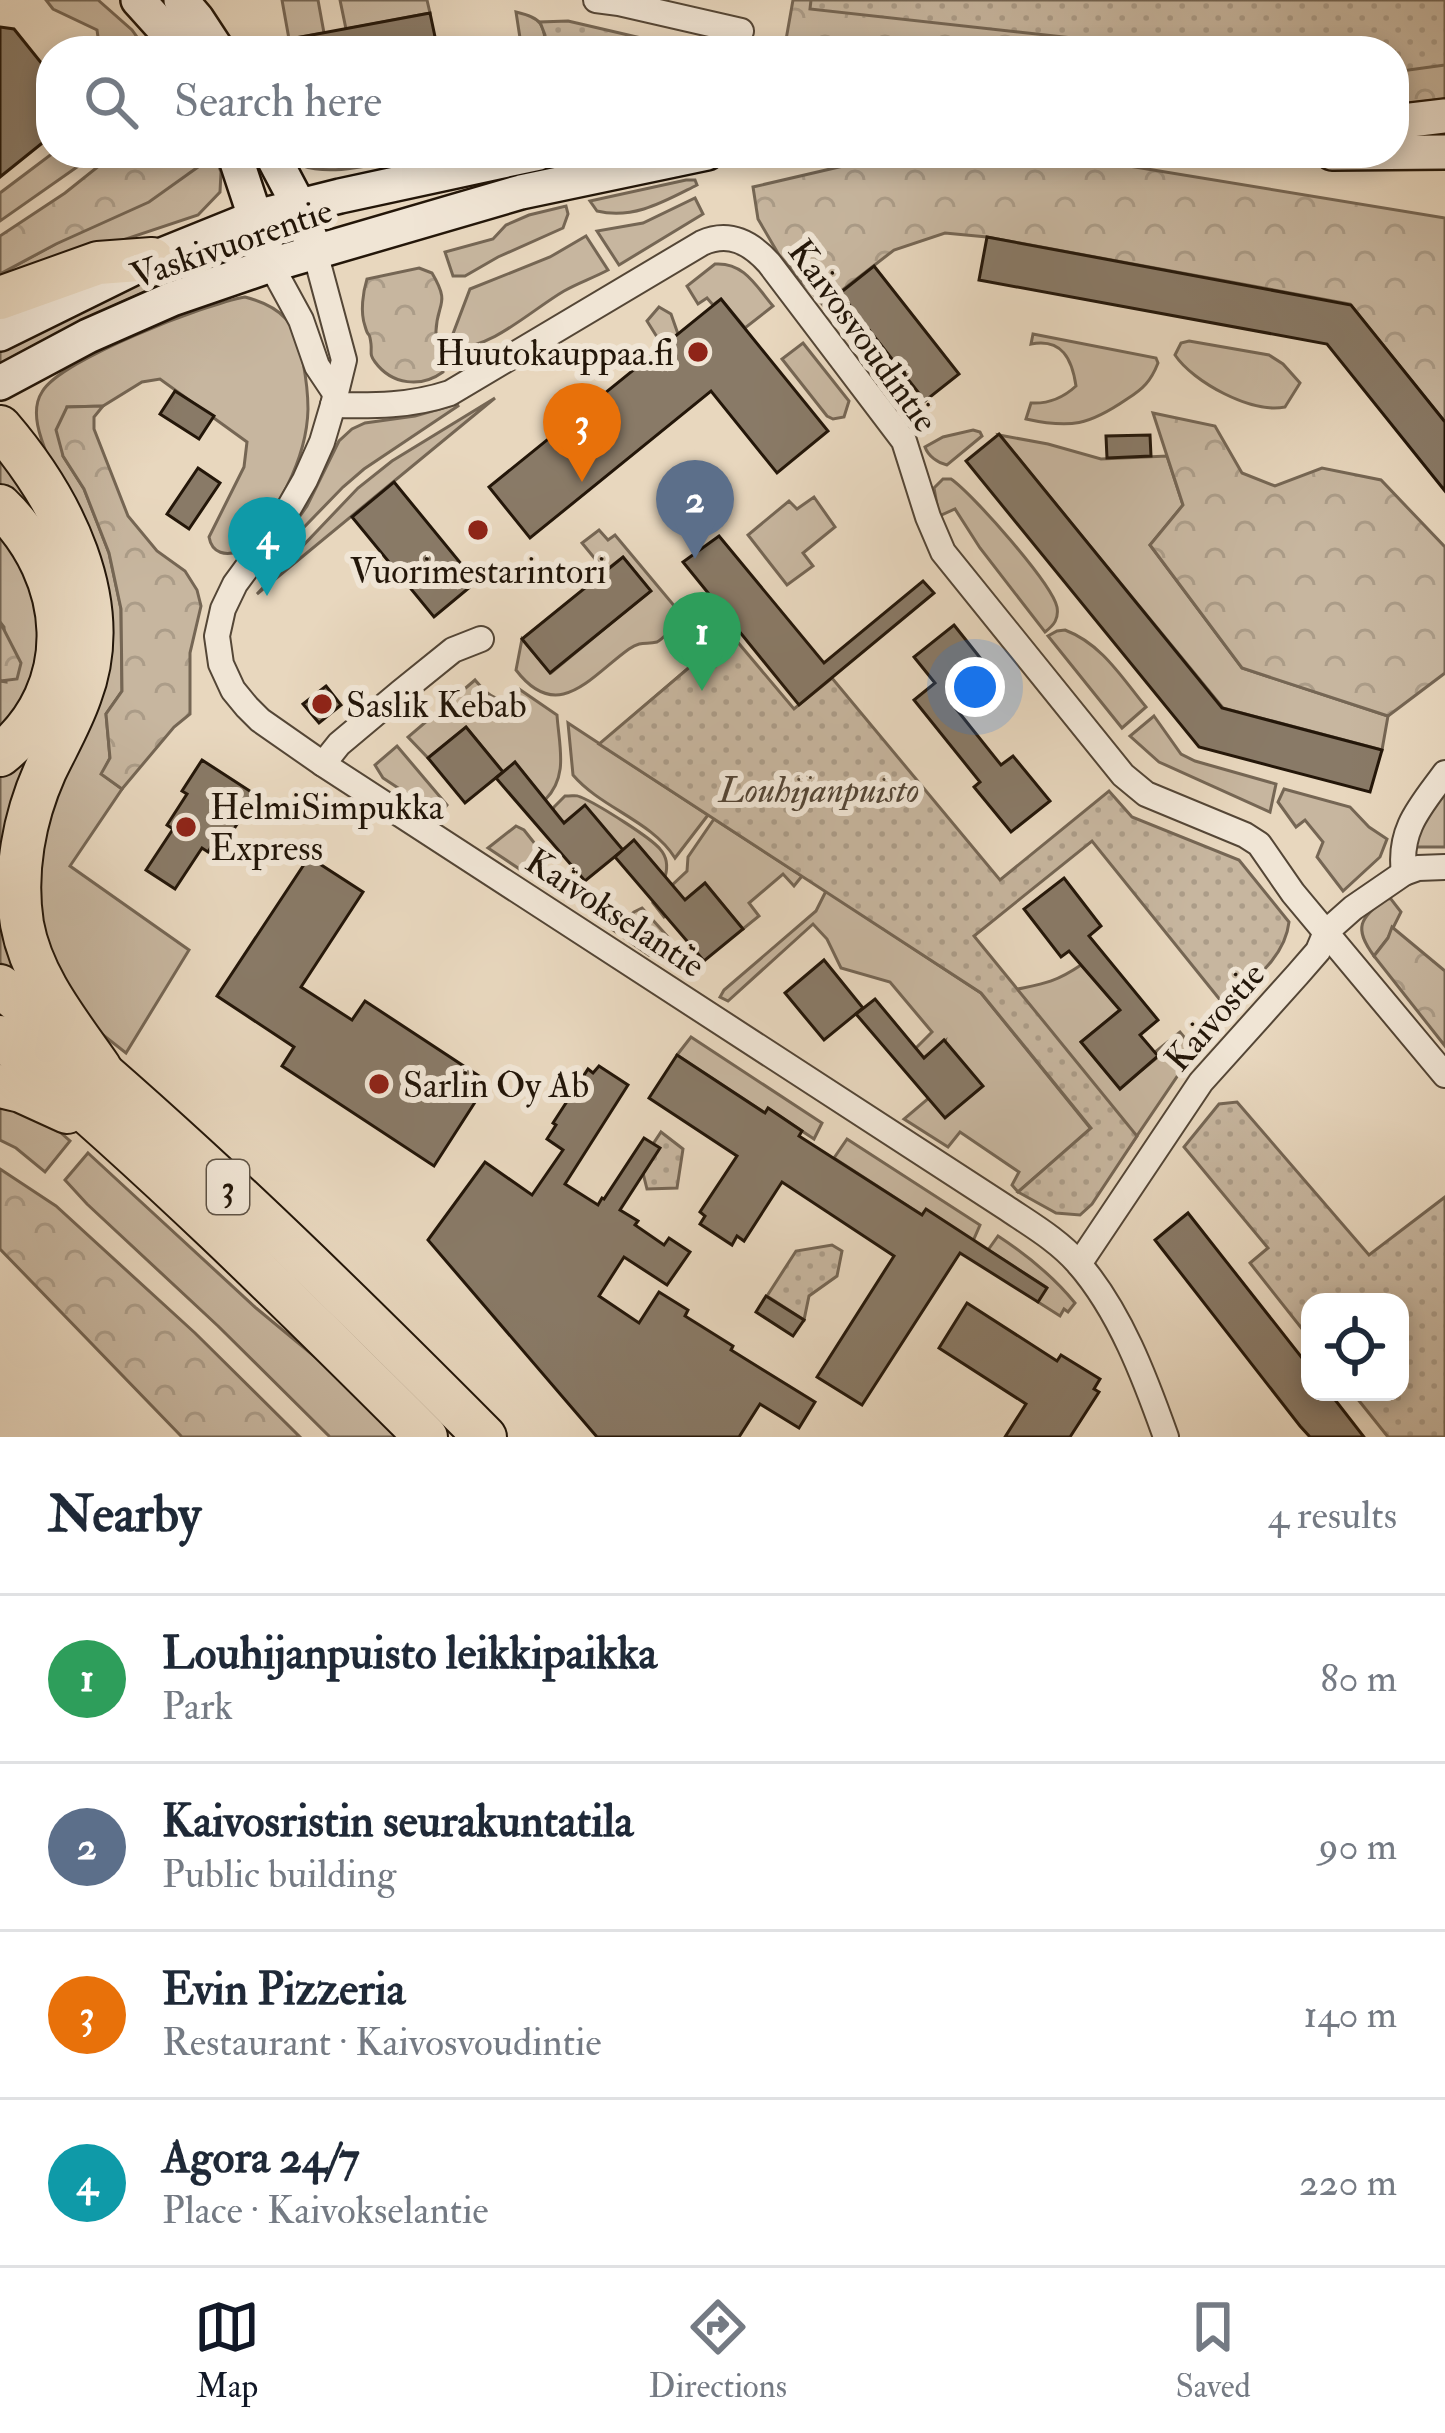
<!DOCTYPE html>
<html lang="en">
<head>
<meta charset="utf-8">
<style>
  body { margin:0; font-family:"IM FELL Double Pica",serif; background:#f2f2f3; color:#1f2937 }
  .controls { position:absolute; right:36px; bottom:36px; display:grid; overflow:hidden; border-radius:24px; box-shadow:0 6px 18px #0003 }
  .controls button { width:108px; height:108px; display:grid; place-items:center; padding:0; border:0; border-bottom:3px solid #e0e1e3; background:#fff; color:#1f2937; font:60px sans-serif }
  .you { position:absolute; left:975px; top:687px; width:42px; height:42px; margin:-30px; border:9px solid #fff; border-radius:50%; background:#1a73e8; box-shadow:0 0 0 18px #1a73e833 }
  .badge { display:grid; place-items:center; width:78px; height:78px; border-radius:50%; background:#111827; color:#fff; font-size:39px; font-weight:700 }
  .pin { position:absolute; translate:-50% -99px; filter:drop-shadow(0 3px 6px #0008) }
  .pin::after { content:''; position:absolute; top:63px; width:42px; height:36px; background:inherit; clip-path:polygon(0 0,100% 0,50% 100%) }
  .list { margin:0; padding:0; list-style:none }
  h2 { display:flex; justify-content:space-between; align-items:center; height:156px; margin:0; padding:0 48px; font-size:51px }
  h2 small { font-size:39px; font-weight:400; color:#747a83 }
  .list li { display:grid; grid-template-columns:78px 1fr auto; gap:36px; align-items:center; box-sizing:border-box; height:168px; padding:0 48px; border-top:3px solid #e0e1e3 }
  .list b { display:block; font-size:45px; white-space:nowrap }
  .list p { margin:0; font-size:39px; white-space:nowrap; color:#747a83 }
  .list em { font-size:39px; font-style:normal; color:#747a83 }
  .icon { flex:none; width:66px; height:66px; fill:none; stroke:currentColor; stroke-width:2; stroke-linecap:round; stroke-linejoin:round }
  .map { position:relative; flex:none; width:1445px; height:1437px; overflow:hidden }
  .search { position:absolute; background:#fff; box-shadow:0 6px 18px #0003; left:36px; right:36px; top:36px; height:132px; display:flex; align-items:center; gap:30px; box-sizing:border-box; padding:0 42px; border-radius:48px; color:#747a83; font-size:45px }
  .sheet { height:828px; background:#fff }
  nav { display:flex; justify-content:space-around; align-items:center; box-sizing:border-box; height:168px; border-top:3px solid #e0e1e3; background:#fff; font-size:33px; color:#747a83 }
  nav a { display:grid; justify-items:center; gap:6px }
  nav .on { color:#111827 }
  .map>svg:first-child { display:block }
  .grass { fill:#c7b69f; stroke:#756654; stroke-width:3 }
  .forest { fill:url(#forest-crowns); stroke:#756654; stroke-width:3 }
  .park { fill:url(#park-dots); stroke:#756654; stroke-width:3 }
  .building { fill:#897a67; stroke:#231609; stroke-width:3 }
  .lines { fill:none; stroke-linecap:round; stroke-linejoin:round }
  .street-casing { stroke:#544636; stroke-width:28 }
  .secondary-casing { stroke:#231609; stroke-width:38 }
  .highway-casing { stroke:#231609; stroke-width:46 }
  .street { stroke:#f0e5d5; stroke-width:24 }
  .secondary { stroke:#f0e5d5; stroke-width:33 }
  .highway { stroke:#e8d7be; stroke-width:42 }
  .poi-dot { fill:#8f2418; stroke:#f0e5d5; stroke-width:4.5 }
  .labels { text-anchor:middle; stroke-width:12; stroke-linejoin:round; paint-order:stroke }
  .shield { fill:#f0e5d5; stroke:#605446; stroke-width:3 }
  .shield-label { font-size:33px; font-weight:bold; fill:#231609 }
  .street-label { font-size:36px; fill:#231609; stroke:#f0e5d5 }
  .poi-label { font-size:36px; fill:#231609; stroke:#f0e5d5; text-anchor:start }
  .park-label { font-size:36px; font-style:italic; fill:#544636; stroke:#f0e5d5 }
</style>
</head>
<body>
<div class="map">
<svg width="1445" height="1437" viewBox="0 0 1445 1437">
  <defs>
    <pattern id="forest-crowns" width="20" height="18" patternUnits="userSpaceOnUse" patternTransform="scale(3)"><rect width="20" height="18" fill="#c7b69f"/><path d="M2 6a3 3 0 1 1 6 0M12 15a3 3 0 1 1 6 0" fill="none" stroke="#ab9c88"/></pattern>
    <pattern id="park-dots" width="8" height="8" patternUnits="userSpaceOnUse" patternTransform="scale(3)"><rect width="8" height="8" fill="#c7b69f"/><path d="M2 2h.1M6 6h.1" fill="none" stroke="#ab9c88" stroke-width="1.8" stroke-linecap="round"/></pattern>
  </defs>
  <rect width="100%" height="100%" fill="#e8d7be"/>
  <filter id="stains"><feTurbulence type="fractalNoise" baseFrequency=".00167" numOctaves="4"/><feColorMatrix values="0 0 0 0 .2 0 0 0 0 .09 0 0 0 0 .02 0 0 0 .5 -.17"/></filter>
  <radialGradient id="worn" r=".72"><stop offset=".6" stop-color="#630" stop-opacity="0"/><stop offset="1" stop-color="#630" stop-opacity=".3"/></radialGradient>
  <g class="grass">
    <path d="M46,0H98L132,30L147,51H100L97,30L53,9Z"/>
    <path d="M282,0H318L324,33L289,39Z"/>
    <path d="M340,0H427L430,13L346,29Z"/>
    <path d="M516,12C543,18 544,24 546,51H522Z"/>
    <path d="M53,153H97L0,221V193Z"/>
    <path d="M190,153H214L221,172L220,192L198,215L0,281V274L197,167Z"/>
    <path d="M283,153H429C388,160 312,187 283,153Z"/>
    <path d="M686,180H695L697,185C665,201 634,220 597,211L590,201Z"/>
    <path d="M695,198L703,214L619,265L597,231L643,223Z"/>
    <path d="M566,206L568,214L563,228L498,257L465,276H453L445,252L493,239L506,225L529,215Z"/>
    <path d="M586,236L608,270C593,278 578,283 564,291C530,311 493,348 452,349L451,339L470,289L550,257Z"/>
    <path d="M236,242L243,248L239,255C156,284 77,321 0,364V349L117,288Z"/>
    <path d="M715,264C744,262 756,286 773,306L745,328L721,299L713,305L707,298L698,304L687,286Z"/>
    <path d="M245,297C283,307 297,324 303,362C306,378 308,393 308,409C307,459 276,517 240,551C226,556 212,554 209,537L244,467L247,442L160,379L142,382L103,406L67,407L63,456L84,489L109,553L121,609L122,691L106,714L110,758L102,774L122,789L70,866L189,950L126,1053L84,1020L54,979L32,909L54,473C46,450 27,415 42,392C61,359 206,304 245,297Z"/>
    <path d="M659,307L671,314L678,334L670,340L667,353L647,321Z"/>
    <path d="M1033,334L1156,358L1158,363C1151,381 1143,389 1127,399C1089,425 1071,429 1026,419L1031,403C1049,404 1063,398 1076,386C1072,359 1062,338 1031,344Z"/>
    <path d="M1189,341L1269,355L1283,364L1300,383L1285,407C1252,414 1193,382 1175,355L1181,343Z"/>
    <path d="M803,343L849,401L844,417L833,419L827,416L782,359Z"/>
    <path d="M495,398L257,594L358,488L392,461Z"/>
    <path d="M457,404L458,406L364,469L343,487L280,552L276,550L307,506L339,441L352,429L365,423L415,416Z"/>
    <path d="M973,430L980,432L982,436L947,465C938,463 928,456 925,447L943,437Z"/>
    <path d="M999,435L1048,444L1101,459L1167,456L1183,505L1150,545L1242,668L1388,716L1382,750L1223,708Z"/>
    <path d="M0,450C68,525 106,614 65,712C48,752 25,788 15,831C4,882 10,929 24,978L22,979L0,963V767C102,702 84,559 0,489Z"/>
    <path d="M943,479H951C973,494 1052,584 1057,607C1059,619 1054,625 1045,632L980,548L955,509L939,516L934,488Z"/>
    <path d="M814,497L835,527L803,553L813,566L787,585L748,535L789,501L797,509Z"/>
    <path d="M0,525L11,538L44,628L24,703L0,732V681L6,682L4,627L0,622Z"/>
    <path d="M599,530L608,540L615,535L753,700L612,734L698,660L672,629C667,633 663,639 657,642C646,645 642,640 629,649C591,676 558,725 516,670L522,639L551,673L650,591L623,557L605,571L582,543Z"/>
    <path d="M1065,630C1102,644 1122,678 1146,707L1122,728L1048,636L1057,631Z"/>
    <path d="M475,680C489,697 500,707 519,689L557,715C559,746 569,776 545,800L515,763L503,772L466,727L428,758L408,737Z"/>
    <path d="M1154,716L1181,754L1195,761L1276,784L1270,812L1159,762L1130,736Z"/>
    <path d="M568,723L708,815L675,858C652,821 601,808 573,775Z"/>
    <path d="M397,746L447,805L439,815L383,778L375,765Z"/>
    <path d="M1284,789L1350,807L1369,827L1387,839L1380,857L1343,891L1317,857L1323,842L1305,820L1296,827L1278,802Z"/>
    <path d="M1445,792V847H1412L1430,807Z"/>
    <path d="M565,796C577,796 574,794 585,799C600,806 650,837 660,849C668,858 668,867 665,877L634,841L623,850L548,837L545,834L554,807Z"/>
    <path d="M714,819L802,876L794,886L783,874L749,903L759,916L743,929L705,884L664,917L653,903L687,871L688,857Z"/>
    <path d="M516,826L524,830L547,859L530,876L488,848Z"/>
    <path d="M826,891L981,993L1091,1129L1018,1192L1012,1185L1019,1172L960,1132L948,1147L904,1119L929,1098L945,1041L921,1060L914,1050L932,1032L890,982L841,968L827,939L813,924L728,1001L720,997L724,990L816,911Z"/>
    <path d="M1386,898L1391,899L1401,912L1388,938L1374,956C1353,927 1360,919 1386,898Z"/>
    <path d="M642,908L669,938L649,955L613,930L634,912Z"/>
    <path d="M1081,965L1120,1010L1081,1042L1120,1088L1158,1057L1155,1052L1180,1032L1195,1050L1130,1146L1004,992C1038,984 1050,986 1081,965Z"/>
    <path d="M691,1037L822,1123L814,1139L769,1109L765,1113L677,1055Z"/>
    <path d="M0,1101L42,1116L70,1141L45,1172L16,1148L0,1140Z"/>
    <path d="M847,1139L980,1225L973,1241L926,1210L922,1215L834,1158Z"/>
    <path d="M88,1153L256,1308L331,1370L399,1437H330L218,1326L87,1204L65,1180Z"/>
    <path d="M998,1236C1027,1255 1053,1276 1075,1303L1068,1312L1064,1309L1060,1316L1038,1302L1046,1287L988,1250Z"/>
  </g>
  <g class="forest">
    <path d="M793,0H1445V99L1394,105V51H784Z"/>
    <path d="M115,153H190L198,167L149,202L56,244L0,274V236L65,193Z"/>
    <path d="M957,159L1129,166L1445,218V422L1350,304L987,237L945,233L894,250L823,305L779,255L758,219L753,187L869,160Z"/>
    <path d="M419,268L432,273C451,305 437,302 436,331C435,346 443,357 443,372C421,388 392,385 375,362C369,354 372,353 371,344C369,328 369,341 365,326C360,312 363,292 367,279Z"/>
    <path d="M103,406L94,417V429L128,516L157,551L185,571L197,590L201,606L190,653V714L174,727L122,789L101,774L110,758L106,714L122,691L121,609L109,553L84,489L63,456L56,430L67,407Z"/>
    <path d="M1153,413L1215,426L1242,473L1275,486L1322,468L1381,480L1445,547V673L1388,716L1242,668L1150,545L1183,505Z"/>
    <path d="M0,622L21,663L17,679L0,681Z"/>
    <path d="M1392,927L1445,971V1046L1374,956L1388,938Z"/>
    <path d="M0,1169L56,1206L195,1333L300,1437H182L0,1249Z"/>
  </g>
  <g class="park">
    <path d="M811,0H1445V65L1394,72V51H1191L810,9Z"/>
    <path d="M568,21L697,51H546L545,35L540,22Z"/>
    <path d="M704,602L794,709L832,678L1000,880L1109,791L1132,817L1239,860L1289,922C1285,959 1250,982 1225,1006L1092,841L974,936L1137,1136L1092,1204L1080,1215L1056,1213L1018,1192L1091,1128L981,993L599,744L698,660L672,628Z"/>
    <path d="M1237,1102L1369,1255L1445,1197V1437H1388L1352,1392H1400V1302H1310V1339L1250,1263L1268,1248L1184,1147L1219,1104Z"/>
    <path d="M661,1132L683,1149L677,1188L647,1189L643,1173L659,1148L653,1144Z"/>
    <path d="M832,1245L842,1251L837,1276L809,1296L804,1320L767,1296L796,1251Z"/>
  </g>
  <g class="building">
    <path d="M430,13L438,51H275L274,42Z"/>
    <path d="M0,27L14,29L51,75V136L0,177Z"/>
    <path d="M987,237L1351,305L1445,422V491L1327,344L979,280Z"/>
    <path d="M874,266L959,374L925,401L840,293Z"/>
    <path d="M721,299L828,431L777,473L711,391L530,538L489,487Z"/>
    <path d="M175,391L214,416L199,439L160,414Z"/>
    <path d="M999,434L1222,708L1382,750L1370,792L1199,747L966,461Z"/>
    <path d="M1150,435L1151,456L1107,458L1106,436Z"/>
    <path d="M198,468L220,483L189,529L167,514Z"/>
    <path d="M394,482L476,582L434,617L352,517Z"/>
    <path d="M719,536L824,663L923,581L934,593L799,705L683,562Z"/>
    <path d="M623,557L651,591L550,673L522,639Z"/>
    <path d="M954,625L993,674L953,705L1001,765L1013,756L1050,801L1011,832L974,787L980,782L914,700L935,683L914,657Z"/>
    <path d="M326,686L341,705L319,723L303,704Z"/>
    <path d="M466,727L503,772L465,803L428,758Z"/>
    <path d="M202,760L256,795L219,852L211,847L208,852L202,848L175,889L146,870L173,829L167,825L187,794L182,791Z"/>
    <path d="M515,762L564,823L585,805L623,850L585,881L496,778Z"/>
    <path d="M634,840L685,900L705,883L743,929L704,961L615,857Z"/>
    <path d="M309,857L363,892L301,987L352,1020L365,1001L488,1082L434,1166L282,1066L294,1047L217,996Z"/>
    <path d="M1064,878L1101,926L1089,936L1158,1020L1140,1035L1158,1056L1120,1089L1081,1042L1120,1010L1069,951L1061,957L1024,909Z"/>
    <path d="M824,960L863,1008L824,1040L785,993Z"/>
    <path d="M875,999L924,1058L944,1040L983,1086L945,1118L856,1014Z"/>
    <path d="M677,1055L765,1113L768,1108L802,1131L799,1136L922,1215L926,1209L1047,1288L1038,1302L960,1253L862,1405L817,1377L894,1256L782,1182L744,1241L737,1236L732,1245L700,1224L705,1216L700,1212L737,1156L649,1098Z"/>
    <path d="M599,1066L628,1085L565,1184L598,1205L602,1198L604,1199L644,1138L660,1148L620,1210L638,1221L635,1225L664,1245L669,1238L690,1252L667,1285L624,1257L599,1296L639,1323L659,1292L688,1310L685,1316L733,1346L731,1350L815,1402L799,1428L760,1404L739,1437H597L428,1240L485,1162L532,1195L563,1150L547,1139L556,1125L553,1123L588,1069L593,1073Z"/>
    <path d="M1188,1213L1310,1368V1392H1329L1364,1437H1310L1300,1426L1155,1240Z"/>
    <path d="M766,1296L804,1320L793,1336L756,1312Z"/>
    <path d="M967,1303L1057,1361L1061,1355L1100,1379L1094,1389L1099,1392L1070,1437H1005L1026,1404L939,1348Z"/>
  </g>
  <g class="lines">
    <g class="street-casing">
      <g id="street">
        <path d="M596,0L619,3L741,31"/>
        <path d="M315,252L344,360L333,405L322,442L305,480L282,520L235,584L223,609L217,636L221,664L233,690L247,707L260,720L323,764L1005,1207C1030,1224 1058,1240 1078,1263C1120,1311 1145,1378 1166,1437"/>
        <path d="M271,265L301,320L317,366L335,393"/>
        <path d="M333,405C374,406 411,406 450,393L702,243C729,231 750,242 769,263L904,441L928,517L943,552L1123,775L1146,794L1245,835L1259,844L1293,893L1445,1075"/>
        <path d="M323,764L339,744L401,692L453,650L481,639"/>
        <path d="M1404,873C1398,829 1421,806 1445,773"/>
        <path d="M1079,1264L1201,1082L1298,974L1318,951L1326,932L1353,908L1404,873L1418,868L1445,867"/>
      </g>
    </g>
    <g class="secondary-casing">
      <g id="secondary">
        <path d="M138,0L184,51"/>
        <path d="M181,0L197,19L218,51"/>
        <path d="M1394,122L1445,116"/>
        <path d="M234,153L271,265"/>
        <path d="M271,153L299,206L315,252"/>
        <path d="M1332,153L1445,152"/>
        <path d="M0,334L152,259L256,217L340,196L539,153"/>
        <path d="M0,383L88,336L172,299L271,265L521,192L707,153"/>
      </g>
    </g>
    <g class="highway-casing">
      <g id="highway">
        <path d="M0,298L98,263L152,259"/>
        <path d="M0,427C61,498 116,602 80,696C71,722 57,746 45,771C24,818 14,872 22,924C32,979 69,1023 100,1068"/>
        <path d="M0,506C73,576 83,688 0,755"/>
        <path d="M0,986C171,1126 329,1280 485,1437"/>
        <path d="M0,1037C149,1162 288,1299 426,1437"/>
        <path d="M0,1086L21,1091L67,1112"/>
      </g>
    </g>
    <use href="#street" class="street"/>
    <use href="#secondary" class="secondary"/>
    <use href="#highway" class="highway"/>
  </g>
  <g class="poi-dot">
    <circle cx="698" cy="352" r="12"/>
    <circle cx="478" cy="530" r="12"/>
    <circle cx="322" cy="704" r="12"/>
    <circle cx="186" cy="827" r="12"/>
    <circle cx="379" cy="1084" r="12"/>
  </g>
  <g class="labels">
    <rect class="shield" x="207" y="1160" width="42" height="54" rx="9"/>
    <g class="shield-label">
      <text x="228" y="1199">3</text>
    </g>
    <g class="street-label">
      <text transform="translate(231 242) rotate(-19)" y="13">Vaskivuorentie</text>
      <text transform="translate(864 335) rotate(54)" y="13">Kaivosvoudintie</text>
      <text transform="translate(616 912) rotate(33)" y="13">Kaivokselantie</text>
      <text transform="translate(1214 1016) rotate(-49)" y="13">Kaivostie</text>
    </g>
    <g class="poi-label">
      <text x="674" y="365" text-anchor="end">Huutokauppaa.fi</text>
      <text x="478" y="583" text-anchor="middle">Vuorimestarintori</text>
      <text x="346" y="717">Saslik Kebab</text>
      <text x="210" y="819">HelmiSimpukka<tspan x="210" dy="41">Express</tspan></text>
      <text x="403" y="1097">Sarlin Oy Ab</text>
    </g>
    <g class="park-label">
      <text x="819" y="802">Louhijanpuisto</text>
    </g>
  </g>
  <rect width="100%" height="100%" filter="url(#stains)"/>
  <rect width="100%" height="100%" fill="url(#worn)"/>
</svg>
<div class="controls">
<button><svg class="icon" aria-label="locate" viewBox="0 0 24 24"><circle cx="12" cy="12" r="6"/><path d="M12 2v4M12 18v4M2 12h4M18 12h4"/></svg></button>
</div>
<div class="you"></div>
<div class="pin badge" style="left:702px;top:691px;background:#2e9e5b">1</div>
<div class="pin badge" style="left:695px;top:559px;background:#5c6f8a">2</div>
<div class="pin badge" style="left:582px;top:482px;background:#e8710a">3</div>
<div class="pin badge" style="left:267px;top:596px;background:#0f9aa8">4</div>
<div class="search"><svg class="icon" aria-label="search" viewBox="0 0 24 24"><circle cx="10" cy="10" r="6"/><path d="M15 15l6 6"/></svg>Search here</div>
</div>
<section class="sheet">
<h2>Nearby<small>4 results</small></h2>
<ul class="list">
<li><span class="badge" style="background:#2e9e5b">1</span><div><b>Louhijanpuisto leikkipaikka</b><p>Park</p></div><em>80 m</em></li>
<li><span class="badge" style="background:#5c6f8a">2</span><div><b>Kaivosristin seurakuntatila</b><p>Public building</p></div><em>90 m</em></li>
<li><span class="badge" style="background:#e8710a">3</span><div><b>Evin Pizzeria</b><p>Restaurant · Kaivosvoudintie</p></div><em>140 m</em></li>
<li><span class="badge" style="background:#0f9aa8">4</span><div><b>Agora 24/7</b><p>Place · Kaivokselantie</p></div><em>220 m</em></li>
</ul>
</section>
<nav>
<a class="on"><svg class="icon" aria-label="map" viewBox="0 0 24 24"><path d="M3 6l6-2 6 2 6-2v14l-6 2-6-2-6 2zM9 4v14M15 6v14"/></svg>Map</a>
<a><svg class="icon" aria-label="directions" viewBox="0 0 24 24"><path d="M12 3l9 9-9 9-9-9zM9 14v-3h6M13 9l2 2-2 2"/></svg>Directions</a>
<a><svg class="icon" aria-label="saved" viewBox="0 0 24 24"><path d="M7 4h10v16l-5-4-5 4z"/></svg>Saved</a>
</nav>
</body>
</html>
